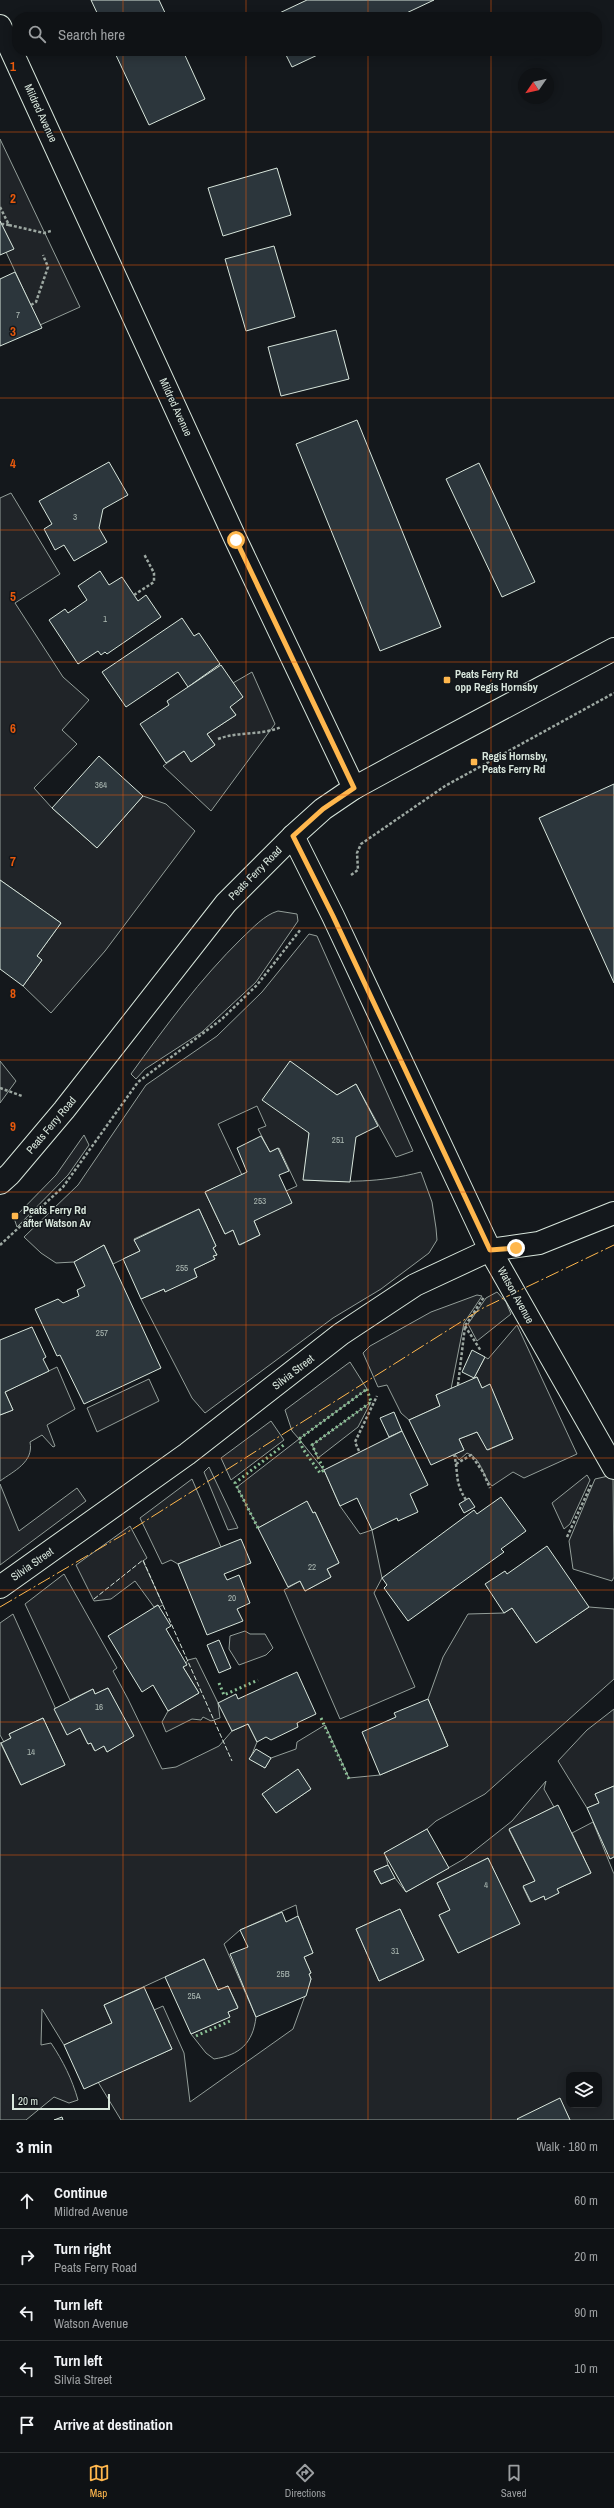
<!DOCTYPE html>
<html lang="en">
<head>
<meta charset="utf-8">
<style>
  body { margin:0; font-family:"Archivo Narrow",sans-serif; background:#181b1e; color:#f1f3f6 }
  .controls { position:absolute; right:12px; bottom:12px; display:grid; overflow:hidden; border-radius:8px; box-shadow:0 2px 10px #0003 }
  .controls button { width:36px; height:36px; display:grid; place-items:center; padding:0; border:0; border-bottom:1px solid #2f3234; background:#0f1215; color:#f1f3f6; font:20px sans-serif }
  .compass { position:absolute; left:518px; top:68px; width:36px; height:36px; border-radius:50%; background:#0f1215; box-shadow:0 2px 10px #0003; rotate:236deg }
  .scale { position:absolute; left:12px; bottom:10px; width:98px; box-sizing:border-box; padding-left:4px; border:2px solid #d8e6dc; border-top:0; font-size:11px; line-height:14px; white-space:nowrap; color:#d8e6dc; -webkit-text-stroke:3px #14181c; paint-order:stroke }
  .stop { position:absolute; width:12px; height:12px; margin:-9px; border:3px solid #ffb74d; border-radius:50%; background:#fff }
  .stop.end { background:#ffb74d; border-color:#fff; box-shadow:0 1px 4px #0008 }
  .list { margin:0; padding:0; list-style:none }
  h2 { display:flex; justify-content:space-between; align-items:center; height:52px; margin:0; padding:0 16px; font-size:17px }
  h2 small { font-size:13px; font-weight:400; color:#9b9ea0 }
  .list li { display:grid; grid-template-columns:26px 1fr auto; gap:12px; align-items:center; box-sizing:border-box; height:56px; padding:0 16px; border-top:1px solid #2f3234 }
  .list b { display:block; font-size:15px; white-space:nowrap }
  .list p { margin:0; font-size:13px; white-space:nowrap; color:#9b9ea0 }
  .list em { font-size:13px; font-style:normal; color:#9b9ea0 }
  .icon { flex:none; width:22px; height:22px; fill:none; stroke:currentColor; stroke-width:2; stroke-linecap:round; stroke-linejoin:round }
  .map { position:relative; flex:none; width:614px; height:2120px; overflow:hidden }
  .search { position:absolute; background:#0f1215; box-shadow:0 2px 10px #0003; left:12px; right:12px; top:12px; height:44px; display:flex; align-items:center; gap:10px; box-sizing:border-box; padding:0 14px; border-radius:16px; color:#9b9ea0; font-size:15px }
  .sheet { height:332px; background:#0f1215 }
  nav { display:flex; justify-content:space-around; align-items:center; box-sizing:border-box; height:56px; border-top:1px solid #2f3234; background:#0f1215; font-size:11px; color:#9b9ea0 }
  nav a { display:grid; justify-items:center; gap:2px }
  nav .on { color:#ffb74d }
  .map>svg:first-child { display:block }
  .green { fill:#202428; stroke:#939e99; fill-rule:evenodd }
  .building { fill:#2c363c; stroke:#d8e6dc }
  .lines { fill:none; stroke-linecap:round; stroke-linejoin:round }
  .minor-casing { stroke:#d8e6dc; stroke-width:24 }
  .primary-casing { stroke:#d8e6dc; stroke-width:24 }
  .path { stroke:#9da8a2; stroke-width:2.5; stroke-dasharray:3 2; stroke-linecap:butt }
  .minor { stroke:#14181c; stroke-width:22 }
  .primary { stroke:#14181c; stroke-width:22 }
  .hedge { stroke:#8ac095; stroke-width:3; stroke-dasharray:2 3; stroke-linecap:butt }
  .fence { stroke:#d8e6dc; stroke-width:1; stroke-dasharray:5 2; stroke-linecap:butt }
  .power { stroke:#ffb74d; stroke-width:1; stroke-dasharray:14 3 2 3; stroke-linecap:butt }
  .route { stroke:#ffb74d; stroke-width:5 }
  .grid { fill:none; stroke:#e8590c; stroke-width:1; stroke-opacity:0.55 }
  .poi-dot { fill:#ffb74d; stroke:#14181c; stroke-width:1.5 }
  .labels { text-anchor:middle; stroke-width:3; stroke-linejoin:round; paint-order:stroke }
  .number-label { font-size:9px; fill:#adbab4 }
  .street-label { font-size:11px; fill:#d8e6dc; stroke:#14181c }
  .poi-label { font-size:11px; font-weight:bold; fill:#d8e6dc; stroke:#14181c; text-anchor:start }
  .grid-label { font-size:13px; text-anchor:middle; font-weight:bold; fill:#e8590c; stroke:#14181c; stroke-width:3; stroke-linejoin:round; paint-order:stroke }
</style>
</head>
<body>
<div class="map">
<svg width="614" height="2120" viewBox="0 0 614 2120">
  <rect width="100%" height="100%" fill="#14181c"/>
  <g class="green">
    <path d="M0,139L80,307L40,325L6,252L13,248L0,221Z"/>
    <path d="M11,493L60,574L15,603L63,677L89,700L62,730L77,744L34,788L52,808L97,848L143,796L166,804L195,831L105,951L51,1013L23,986L42,960L37,956L61,923L0,880V498Z"/>
    <path d="M252,672L275,724L211,811L163,766L184,751L192,761L215,745L207,734L236,715L230,707L233,683Z"/>
    <path d="M278,911L297,914L298,921L256,982L202,1032L145,1069L136,1079L131,1074C165,1027 200,979 242,938C253,928 264,915 278,911Z"/>
    <path d="M309,934L317,936L413,1151L396,1157L356,1084L337,1095L290,1062L309,1133L304,1180C347,1182 379,1183 421,1172L432,1202L436,1228L437,1240L429,1253L381,1289L333,1318L205,1413L192,1398L141,1299L164,1289L166,1291L197,1277L194,1269L215,1259L213,1256L217,1255L213,1248L216,1246L199,1209L134,1239L140,1251L113,1264L104,1245L74,1262L56,1263L41,1253L24,1237L78,1185L146,1085L217,1036L262,992ZM257,1106L266,1126L258,1129L270,1152L279,1148L297,1186L286,1191L254,1221L260,1235L240,1245L233,1230L225,1234L205,1192L242,1175L218,1124Z"/>
    <path d="M0,1061L16,1081L0,1103Z"/>
    <path d="M84,1135L89,1145L68,1175L17,1227L14,1218L56,1175Z"/>
    <path d="M497,1292L506,1302L511,1314L477,1341L468,1324L486,1298Z"/>
    <path d="M477,1295L482,1296L464,1323L451,1389L436,1395L440,1406L409,1420L401,1413L387,1385L378,1387L363,1353L370,1346L431,1312Z"/>
    <path d="M517,1325L577,1454L524,1478L513,1472L492,1486C482,1476 482,1458 467,1453L459,1460L455,1454L464,1450L459,1439L477,1432L488,1450L513,1439L490,1385L482,1388L477,1377L474,1378L485,1357L488,1359Z"/>
    <path d="M350,1362L367,1389L299,1439L324,1470L340,1506L360,1534L372,1530L382,1578L374,1593L415,1687L340,1719L284,1590L300,1581L305,1591L331,1577L327,1569L339,1563L315,1512L313,1513L307,1502L258,1528L237,1487L299,1439L292,1431L285,1410Z"/>
    <path d="M57,1367L75,1409L47,1425L55,1446L53,1447L42,1435L30,1442C34,1462 14,1471 0,1481V1415L13,1410L5,1392Z"/>
    <path d="M149,1379L159,1401L97,1432L87,1408Z"/>
    <path d="M371,1402L358,1427L318,1458L312,1445Z"/>
    <path d="M271,1421L284,1440L231,1480L221,1458Z"/>
    <path d="M209,1467L238,1528L228,1530L204,1472Z"/>
    <path d="M587,1475L590,1480L570,1524L564,1529L552,1503Z"/>
    <path d="M613,1475L614,1577L612,1581L573,1569L569,1541L595,1479Z"/>
    <path d="M192,1479L221,1547L178,1564L171,1560L162,1564L140,1518Z"/>
    <path d="M0,1484L19,1531L77,1488L86,1501L0,1565Z"/>
    <path d="M130,1526L147,1558L143,1561L163,1605L159,1607L158,1605L154,1607L135,1581L111,1599L94,1601L76,1565Z"/>
    <path d="M64,1574L117,1668L113,1671L128,1699L162,1769L176,1767L219,1746L232,1731L248,1724L257,1742L250,1759L265,1768L271,1758L296,1749L297,1742L325,1725L349,1778L380,1775L448,1746L428,1699L443,1657L468,1614L504,1613L512,1608L536,1643L589,1607L614,1609V1679L485,1794L436,1821L427,1829L385,1853L388,1865L374,1871L381,1884L395,1878L406,1892L464,1859L512,1821L546,1781L544,1789L554,1807L509,1830L535,1881L523,1887L530,1902L544,1896L545,1899L559,1893L557,1889L591,1873L572,1833L593,1822L614,1874V2120H570L560,2099L518,2120H121L98,2082L172,2049L154,2010L163,2006L184,2053L190,2102L293,2029L311,1979L309,1974L311,1973L304,1957L313,1953L298,1916L296,1905L240,1930L224,1944L256,2017C253,2043 240,2055 214,2059L206,2053L191,2034L229,2017L228,2012L238,2007L228,1986L218,1990L204,1959L104,2005L112,2023L64,2045L42,2009L41,2045L51,2043C63,2061 72,2079 78,2100L69,2103L54,2097L26,2120H0V1742L21,1785L65,1765L43,1718L9,1734L11,1738L4,1742L0,1735V1623L13,1614L67,1734L80,1728L88,1744L91,1743L94,1750L104,1746L107,1752L133,1736L108,1688L95,1694L93,1689L70,1700L25,1604ZM311,1789L276,1813L262,1794ZM488,1858L519,1924L458,1953L439,1915L450,1910L437,1883ZM400,1909L424,1960L379,1981L356,1929ZM569,2075H599V2105H569Z"/>
    <path d="M245,1631L250,1634H265L273,1648L266,1655L239,1665L229,1649L230,1636Z"/>
    <path d="M196,1658L218,1703L220,1718L211,1721L203,1717L201,1720L192,1719L166,1732L162,1722L168,1711L199,1693L183,1667L188,1660Z"/>
    <path d="M614,1709V1786L595,1794L599,1803L587,1808L558,1761L587,1730Z"/>
  </g>
  <g class="building">
    <path d="M91,0H159L167,17H99Z"/>
    <path d="M307,0H434L398,17H271Z"/>
    <path d="M114,51H183L205,99L149,125Z"/>
    <path d="M284,51H326L292,67Z"/>
    <path d="M277,168L291,215L223,236L208,188Z"/>
    <path d="M0,221L14,249L0,255Z"/>
    <path d="M274,246L295,317L246,331L225,259Z"/>
    <path d="M15,272L42,328L0,346V279Z"/>
    <path d="M336,330L349,379L281,396L268,347Z"/>
    <path d="M357,420L441,627L380,651L296,444Z"/>
    <path d="M109,462L128,495L103,509L99,528L107,542L74,561L64,545L55,550L44,529L52,524L39,501Z"/>
    <path d="M479,463L535,582L502,597L446,479Z"/>
    <path d="M100,571L109,585L122,577L138,601L146,595L161,617L107,654L105,652L101,655L98,651L78,664L49,620L65,609L68,613L87,600L78,586Z"/>
    <path d="M182,618L194,636L199,633L220,664L188,687L178,672L126,707L102,672Z"/>
    <path d="M221,665L243,697L230,707L236,715L207,734L215,745L191,762L184,751L166,763L140,724L169,705L167,701Z"/>
    <path d="M99,756L143,796L97,848L52,808Z"/>
    <path d="M614,784V983L539,818Z"/>
    <path d="M0,880L61,923L37,956L42,960L23,986L0,969Z"/>
    <path d="M290,1061L337,1095L356,1084L378,1126L356,1137L350,1182L303,1180L309,1133L262,1100Z"/>
    <path d="M261,1136L270,1152L278,1148L289,1171L279,1175L292,1203L254,1221L260,1235L239,1245L233,1230L225,1234L205,1192L247,1172L237,1148Z"/>
    <path d="M199,1209L216,1246L213,1248L217,1255L213,1256L215,1259L194,1269L197,1277L165,1292L164,1289L141,1299L123,1259L140,1251L134,1240Z"/>
    <path d="M104,1245L161,1368L84,1404L60,1355L57,1356L35,1309L58,1299L63,1303L79,1296L77,1290L85,1286L74,1262Z"/>
    <path d="M32,1327L46,1357L43,1359L49,1371L5,1392L13,1410L0,1415V1340Z"/>
    <path d="M472,1350L485,1357L474,1378L462,1372Z"/>
    <path d="M477,1377L482,1388L490,1384L513,1439L487,1450L477,1432L459,1439L464,1450L431,1465L409,1420L440,1406L436,1395Z"/>
    <path d="M394,1412L402,1431L389,1437L380,1418Z"/>
    <path d="M402,1431L428,1485L410,1494L418,1512L398,1521L397,1518L372,1530L357,1498L340,1506L324,1470Z"/>
    <path d="M501,1497L526,1531L501,1549L504,1552L408,1621L384,1588L387,1585L382,1578L474,1510L477,1514Z"/>
    <path d="M469,1498L475,1507L464,1513L459,1504Z"/>
    <path d="M307,1501L313,1513L315,1512L339,1563L327,1569L331,1577L305,1591L300,1581L288,1587L258,1528Z"/>
    <path d="M241,1539L251,1563L224,1574L227,1580L239,1575L250,1603L237,1609L243,1621L207,1635L178,1564Z"/>
    <path d="M547,1546L589,1607L536,1643L512,1608L504,1613L485,1584L505,1571L507,1574Z"/>
    <path d="M158,1605L171,1626L166,1629L187,1665L183,1667L199,1693L168,1711L153,1685L142,1692L108,1636Z"/>
    <path d="M219,1640L231,1668L219,1673L207,1645Z"/>
    <path d="M297,1672L316,1714L297,1723L298,1727L271,1740L266,1737L257,1742L248,1724L232,1731L218,1703L236,1694L238,1699Z"/>
    <path d="M108,1688L134,1736L107,1752L104,1746L95,1751L91,1743L88,1744L80,1728L67,1735L54,1709L93,1689L95,1694Z"/>
    <path d="M428,1699L448,1746L380,1775L362,1732L396,1717L394,1713Z"/>
    <path d="M43,1718L65,1765L21,1785L1,1743L11,1738L9,1734Z"/>
    <path d="M256,1749L271,1758L265,1768L249,1759Z"/>
    <path d="M298,1769L311,1789L276,1813L262,1794Z"/>
    <path d="M614,1786V1857L610,1859L587,1808L599,1803L595,1794Z"/>
    <path d="M558,1805L591,1873L557,1889L559,1893L545,1900L544,1896L531,1902L523,1886L535,1881L509,1829Z"/>
    <path d="M427,1829L449,1868L406,1892L384,1853Z"/>
    <path d="M488,1858L520,1924L458,1953L439,1915L450,1910L437,1883Z"/>
    <path d="M388,1865L395,1878L381,1884L374,1871Z"/>
    <path d="M400,1909L424,1960L379,1981L356,1929Z"/>
    <path d="M282,1912L286,1922L298,1916L313,1953L304,1957L311,1973L309,1974L311,1979L306,1996L256,2017L230,1954L248,1947L240,1930Z"/>
    <path d="M204,1959L218,1990L228,1986L238,2008L228,2012L230,2017L191,2034L165,1977Z"/>
    <path d="M144,1987L172,2049L84,2089L64,2045L112,2023L104,2005Z"/>
    <path d="M560,2098L570,2120H518L517,2119Z"/>
    <path d="M62,2117L63,2120H54Z"/>
  </g>
  <g class="lines">
    <g class="minor-casing">
      <g id="minor">
        <path d="M0,26L236,540L354,788"/>
        <path d="M293,836L333,916L490,1250L614,1468"/>
        <path d="M0,1587L187,1454L341,1334L415,1285L490,1250L539,1243L614,1213"/>
      </g>
    </g>
    <g class="primary-casing">
      <path id="primary" d="M0,1183L10,1174L64,1110L226,903L293,836L323,809L354,788L398,764L614,649"/>
    </g>
    <g class="path">
      <path d="M0,207L9,225L2,224"/>
      <path d="M9,225L44,233L51,231"/>
      <path d="M31,305L36,302L48,267L43,255"/>
      <path d="M134,595L154,582V573L144,554"/>
      <path d="M218,739C239,731 260,736 281,727"/>
      <path d="M351,875L358,870L357,853L361,844L445,786L614,693"/>
      <path d="M0,1088L22,1096"/>
      <path d="M0,1245L63,1187L138,1082L222,1019L257,985L301,929"/>
      <path d="M465,1326L481,1351"/>
      <path d="M458,1385L465,1326L484,1297"/>
      <path d="M359,1451L355,1442L377,1396"/>
      <path d="M454,1454C459,1474 454,1481 466,1500"/>
      <path d="M456,1464L471,1455L483,1472L490,1488"/>
      <path d="M567,1537L591,1485"/>
    </g>
    <use href="#minor" class="minor"/>
    <use href="#primary" class="primary"/>
    <g class="hedge">
      <path d="M367,1389L371,1402L312,1445L324,1470L320,1473L303,1449L299,1439Z"/>
      <path d="M258,1528L235,1483L285,1444"/>
      <path d="M219,1683L224,1695L258,1680"/>
      <path d="M321,1718L349,1779"/>
      <path d="M196,2036L230,2021"/>
    </g>
    <path class="fence" d="M94,1599L143,1560L232,1761"/>
    <path class="power" d="M0,1607L131,1530L483,1308L614,1245"/>
  </g>
  <g class="lines">
    <path class="route" d="M236,540L354,788L323,809L293,836L333,916L490,1250L516,1248"/>
  </g>
  <path class="grid" d="M123,0V17M246,0V17M368,0V17M491,0V17M123,51V2120M246,51V2120M368,51V2120M491,51V2120M0,132H614M0,265H614M0,398H614M0,530H614M0,662H614M0,795H614M0,928H614M0,1060H614M0,1192H614M0,1325H614M0,1458H614M0,1590H614M0,1722H614M0,1855H614M0,1988H614"/>
  <g class="poi-dot">
    <rect x="443" y="676" width="8" height="8" rx="2"/>
    <rect x="470" y="758" width="8" height="8" rx="2"/>
    <rect x="11" y="1212" width="8" height="8" rx="2"/>
  </g>
  <g class="labels">
    <g class="number-label">
      <text x="18" y="318">7</text>
      <text x="75" y="520">3</text>
      <text x="105" y="622">1</text>
      <text x="101" y="788">364</text>
      <text x="338" y="1143">251</text>
      <text x="260" y="1204">253</text>
      <text x="182" y="1271">255</text>
      <text x="102" y="1336">257</text>
      <text x="312" y="1570">22</text>
      <text x="232" y="1601">20</text>
      <text x="99" y="1710">16</text>
      <text x="31" y="1755">14</text>
      <text x="486" y="1888">4</text>
      <text x="395" y="1954">31</text>
      <text x="283" y="1977">25B</text>
      <text x="194" y="1999">25A</text>
    </g>
    <g class="street-label">
      <text transform="translate(41 113) rotate(65)" y="4">Mildred Avenue</text>
      <text transform="translate(176 407) rotate(65)" y="4">Mildred Avenue</text>
      <text transform="translate(255 873) rotate(-45)" y="4">Peats Ferry Road</text>
      <text transform="translate(51 1125) rotate(-50)" y="4">Peats Ferry Road</text>
      <text transform="translate(516 1295) rotate(61)" y="4">Watson Avenue</text>
      <text transform="translate(293 1372) rotate(-38)" y="4">Silvia Street</text>
      <text transform="translate(32 1564) rotate(-35)" y="4">Silvia Street</text>
    </g>
    <g class="poi-label">
      <text x="455" y="678">Peats Ferry Rd<tspan x="455" dy="13">opp Regis Hornsby</tspan></text>
      <text x="482" y="760">Regis Hornsby,<tspan x="482" dy="13">Peats Ferry Rd</tspan></text>
      <text x="23" y="1214">Peats Ferry Rd<tspan x="23" dy="13">after Watson Av</tspan></text>
    </g>
  </g>
  <g class="grid-label">
    <text x="13" y="71">1</text>
    <text x="13" y="203">2</text>
    <text x="13" y="336">3</text>
    <text x="13" y="468">4</text>
    <text x="13" y="601">5</text>
    <text x="13" y="733">6</text>
    <text x="13" y="866">7</text>
    <text x="13" y="998">8</text>
    <text x="13" y="1131">9</text>
  </g>
</svg>
<div class="controls">
<button><svg class="icon" aria-label="layers" viewBox="0 0 24 24"><path d="M12 4l9 5-9 5-9-5zM3 14l9 5 9-5"/></svg></button>
</div>
<svg class="compass" viewBox="-18 -18 36 36"><path d="M0-13l5 13h-10z" fill="#e53935"/><path d="M0 13l5-13h-10z" fill="#9b9ea0"/></svg>
<div class="scale">20 m</div>
<div class="stop" style="left:236px;top:540px"></div>
<div class="stop end" style="left:516px;top:1248px"></div>
<div class="search"><svg class="icon" aria-label="search" viewBox="0 0 24 24"><circle cx="10" cy="10" r="6"/><path d="M15 15l6 6"/></svg>Search here</div>
</div>
<section class="sheet">
<h2>3 min<small>Walk · 180 m</small></h2>
<ul class="list">
<li><svg class="icon" aria-label="ahead" viewBox="0 0 24 24"><path d="M12 20V5M6 11l6-6 6 6"/></svg><div><b>Continue</b><p>Mildred Avenue</p></div><em>60 m</em></li>
<li><svg class="icon" aria-label="right" viewBox="0 0 24 24"><path d="M7 20v-9h11M14 6l5 5-5 5"/></svg><div><b>Turn right</b><p>Peats Ferry Road</p></div><em>20 m</em></li>
<li><svg class="icon" aria-label="left" viewBox="0 0 24 24"><path d="M17 20v-9H6M10 6l-5 5 5 5"/></svg><div><b>Turn left</b><p>Watson Avenue</p></div><em>90 m</em></li>
<li><svg class="icon" aria-label="left" viewBox="0 0 24 24"><path d="M17 20v-9H6M10 6l-5 5 5 5"/></svg><div><b>Turn left</b><p>Silvia Street</p></div><em>10 m</em></li>
<li><svg class="icon" aria-label="arrive" viewBox="0 0 24 24"><path d="M6 21V4h12l-3 4 3 4H6"/></svg><div><b>Arrive at destination</b></div></li>
</ul>
</section>
<nav>
<a class="on"><svg class="icon" aria-label="map" viewBox="0 0 24 24"><path d="M3 6l6-2 6 2 6-2v14l-6 2-6-2-6 2zM9 4v14M15 6v14"/></svg>Map</a>
<a><svg class="icon" aria-label="directions" viewBox="0 0 24 24"><path d="M12 3l9 9-9 9-9-9zM9 14v-3h6M13 9l2 2-2 2"/></svg>Directions</a>
<a><svg class="icon" aria-label="saved" viewBox="0 0 24 24"><path d="M7 4h10v16l-5-4-5 4z"/></svg>Saved</a>
</nav>
</body>
</html>
